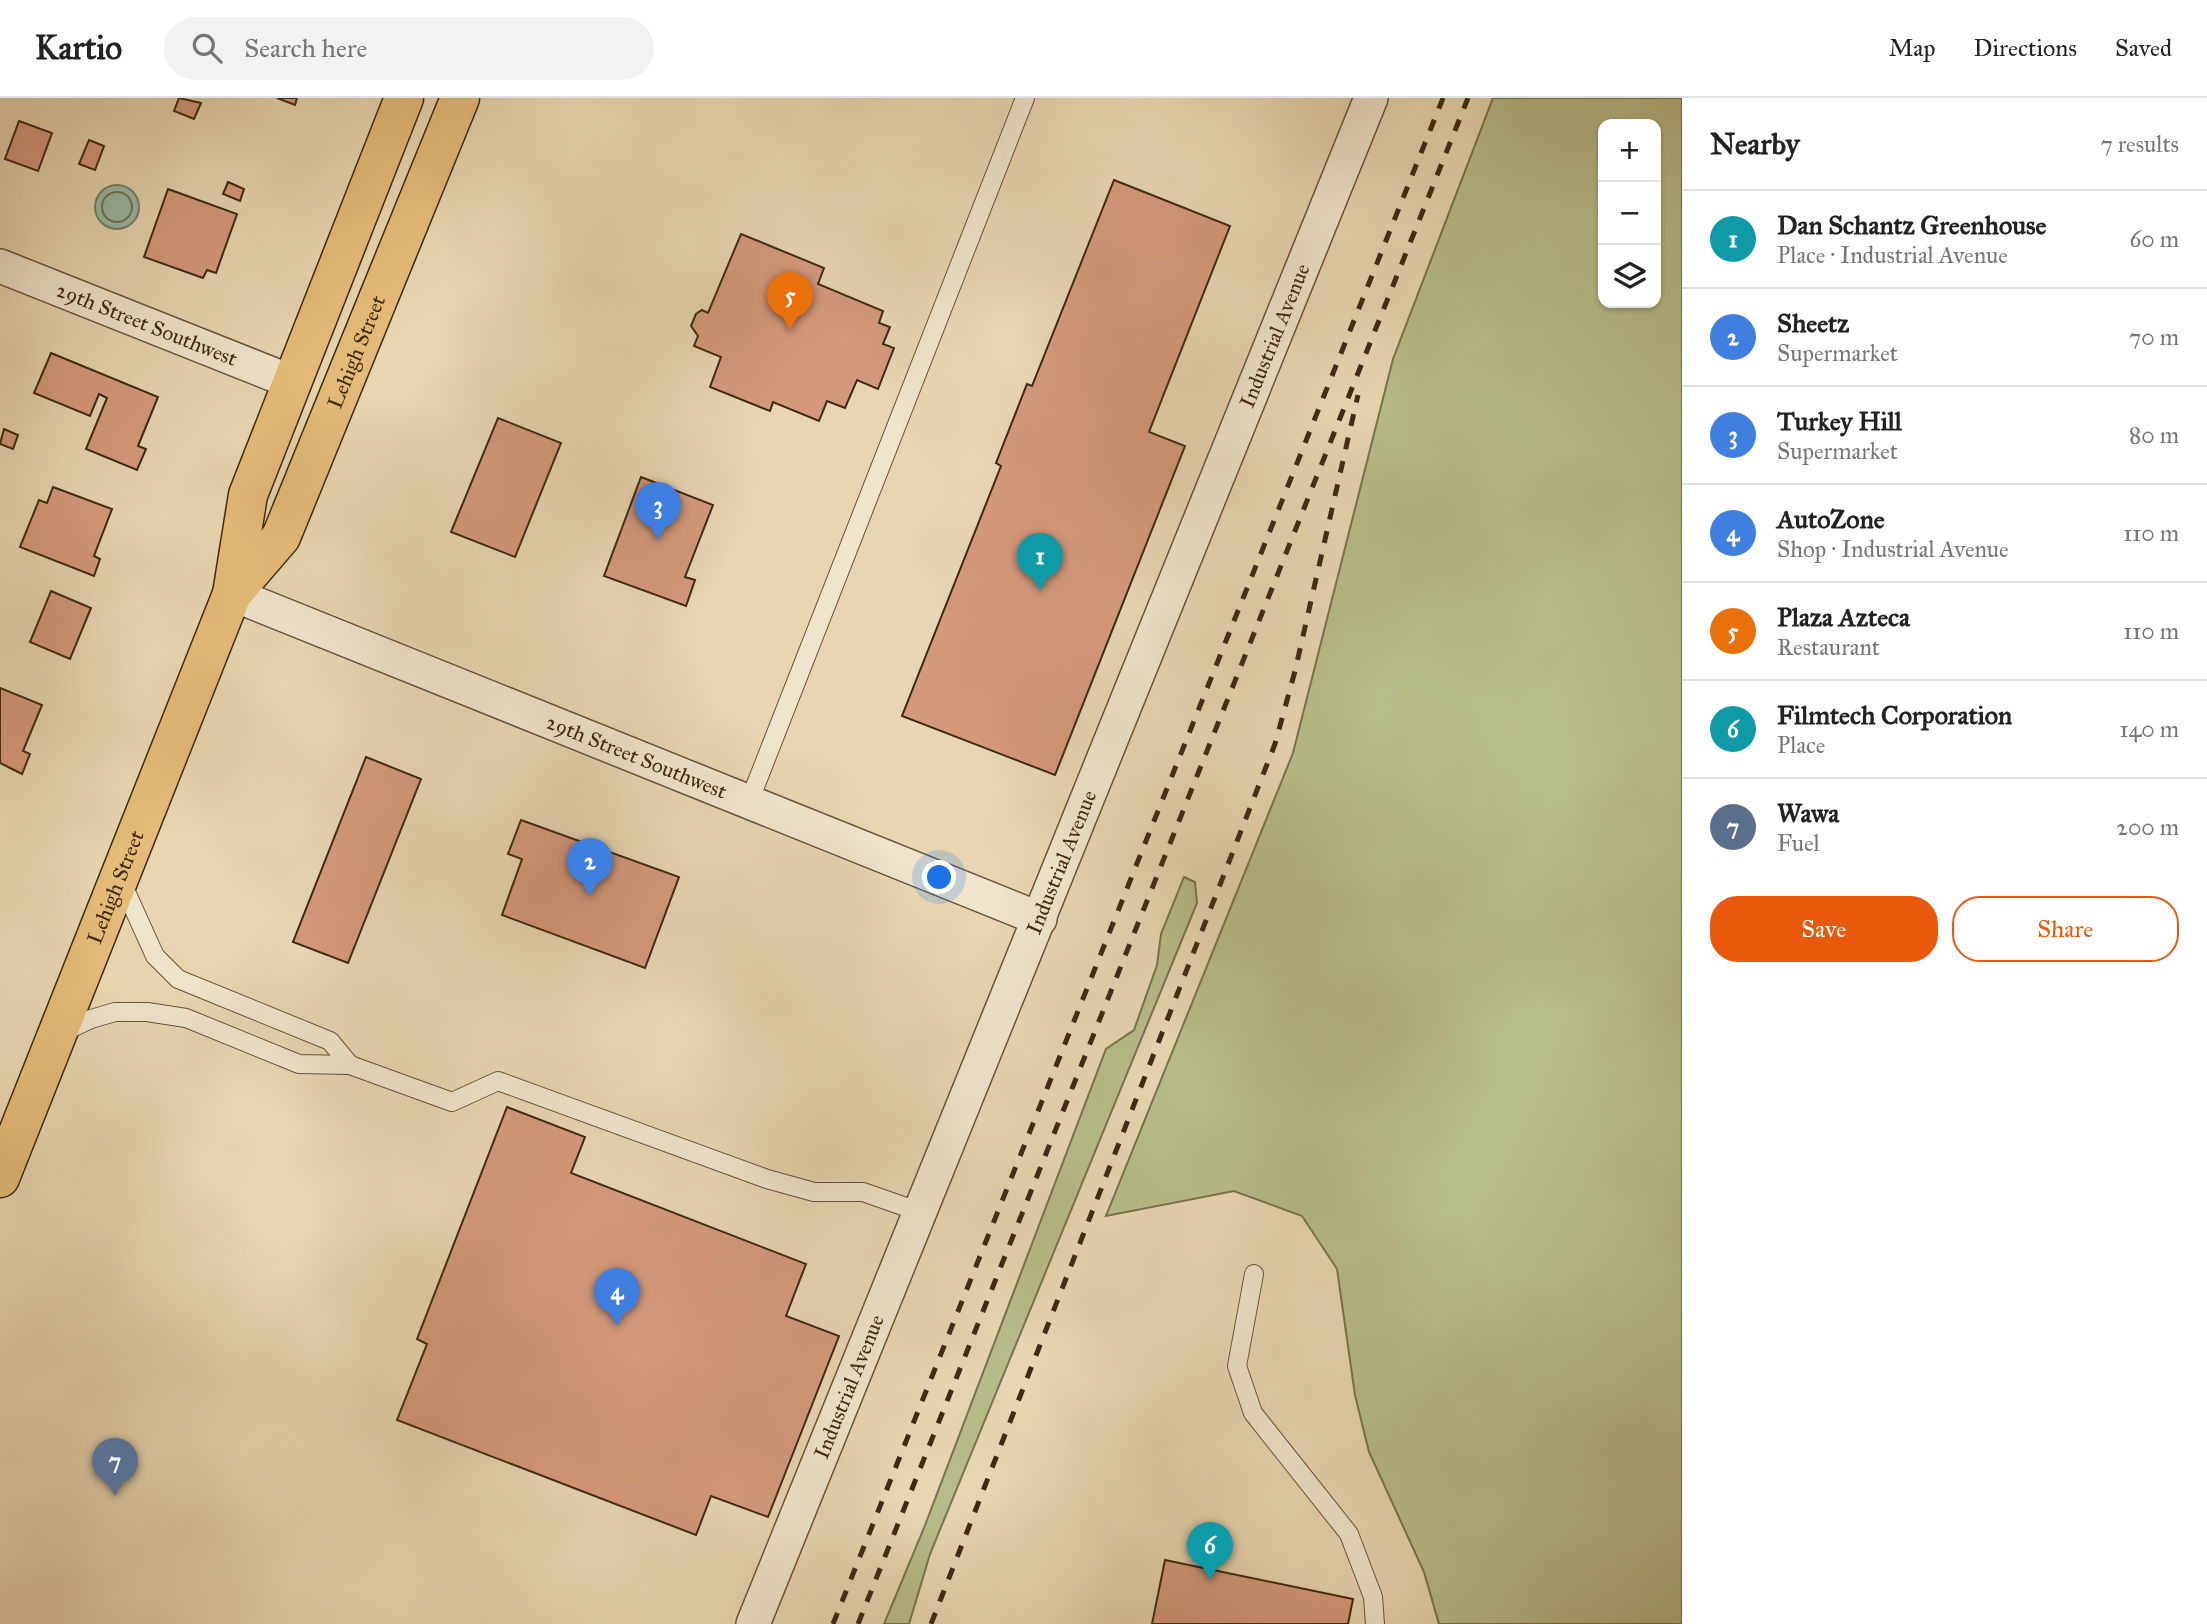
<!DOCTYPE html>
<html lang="en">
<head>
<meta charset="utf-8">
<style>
  body { margin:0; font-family:"IM FELL Great Primer",serif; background:#f2f2f2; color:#222 }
  .controls { position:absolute; right:21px; top:21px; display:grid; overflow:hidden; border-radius:14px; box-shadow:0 2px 5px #0004 }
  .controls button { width:63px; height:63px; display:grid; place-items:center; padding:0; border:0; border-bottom:2px solid #e0e0e0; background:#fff; color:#222; font:35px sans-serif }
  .you { position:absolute; left:940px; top:780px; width:24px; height:24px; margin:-18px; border:5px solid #fff; border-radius:50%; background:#1a73e8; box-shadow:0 0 0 10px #1a73e833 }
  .badge { display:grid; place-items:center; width:46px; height:46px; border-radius:50%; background:#ea580c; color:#fff; font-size:23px; font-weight:700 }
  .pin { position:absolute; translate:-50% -58px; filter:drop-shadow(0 2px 4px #0008) }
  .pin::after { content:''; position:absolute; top:37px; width:24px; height:21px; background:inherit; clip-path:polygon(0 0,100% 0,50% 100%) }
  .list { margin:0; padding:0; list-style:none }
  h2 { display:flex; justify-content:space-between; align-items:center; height:91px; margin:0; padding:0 28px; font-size:30px }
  h2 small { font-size:23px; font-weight:400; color:#767676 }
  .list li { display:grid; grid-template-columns:46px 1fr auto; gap:21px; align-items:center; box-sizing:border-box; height:98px; padding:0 28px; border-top:2px solid #e0e0e0 }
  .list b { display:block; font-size:26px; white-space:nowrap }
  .list p { margin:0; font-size:23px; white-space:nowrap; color:#767676 }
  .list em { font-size:23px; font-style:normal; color:#767676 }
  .actions { display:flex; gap:14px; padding:21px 28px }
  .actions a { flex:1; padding:16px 0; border:2px solid #ea580c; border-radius:28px; text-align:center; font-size:24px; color:#ea580c }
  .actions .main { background:#ea580c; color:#fff }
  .icon { flex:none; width:38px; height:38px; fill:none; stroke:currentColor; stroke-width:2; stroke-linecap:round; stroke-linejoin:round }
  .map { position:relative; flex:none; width:1682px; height:1526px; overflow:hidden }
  header { display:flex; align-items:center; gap:42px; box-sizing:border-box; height:98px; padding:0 35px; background:#fff; border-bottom:2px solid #e0e0e0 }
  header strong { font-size:33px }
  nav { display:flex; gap:38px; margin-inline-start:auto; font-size:24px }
  .search { width:490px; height:63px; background:#f2f2f2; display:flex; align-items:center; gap:18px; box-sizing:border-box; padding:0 24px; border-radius:38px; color:#767676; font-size:26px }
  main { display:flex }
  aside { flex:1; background:#fff }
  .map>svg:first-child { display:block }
  .green { fill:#b7bd8a; stroke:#7a734e; stroke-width:2; fill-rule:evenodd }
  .water { fill:#98baa6; stroke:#74806a; stroke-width:2 }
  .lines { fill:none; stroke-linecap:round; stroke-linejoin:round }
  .shore { stroke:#6b725c; stroke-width:2 }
  .building { fill:#d4997b; stroke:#3e2911; stroke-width:2 }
  .service-casing { stroke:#685439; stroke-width:20 }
  .minor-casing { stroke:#685439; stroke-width:36 }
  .trunk-casing { stroke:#3e2911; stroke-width:41 }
  .service { stroke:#efe4cc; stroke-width:18 }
  .minor { stroke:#efe4cc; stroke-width:33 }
  .trunk { stroke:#e4bb78; stroke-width:38 }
  .rail { stroke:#3e2911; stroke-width:5; stroke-dasharray:12 12; stroke-linecap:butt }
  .labels { text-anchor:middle; stroke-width:6; stroke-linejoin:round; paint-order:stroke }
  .street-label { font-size:21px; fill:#3e2911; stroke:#efe4cc }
</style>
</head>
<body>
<header>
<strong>Kartio</strong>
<div class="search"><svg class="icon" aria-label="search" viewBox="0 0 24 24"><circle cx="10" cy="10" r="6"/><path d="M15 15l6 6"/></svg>Search here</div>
<nav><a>Map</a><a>Directions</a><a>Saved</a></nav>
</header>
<main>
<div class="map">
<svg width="1682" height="1526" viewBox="0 0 1682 1526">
  <rect width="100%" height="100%" fill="#e7d6b1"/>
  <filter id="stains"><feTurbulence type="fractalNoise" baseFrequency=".00286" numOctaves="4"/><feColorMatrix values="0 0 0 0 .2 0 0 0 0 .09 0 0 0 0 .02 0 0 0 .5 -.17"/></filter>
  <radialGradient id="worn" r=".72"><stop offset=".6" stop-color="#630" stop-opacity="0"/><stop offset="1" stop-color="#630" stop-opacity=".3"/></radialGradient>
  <g class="green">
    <path d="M1493,0H1682V1526H1439L1424,1474L1369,1354L1355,1297L1337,1171L1302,1118L1234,1093L1106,1118L1293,655L1393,261ZM1656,26V205H1603V26Z"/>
    <path d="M1184,779L1195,784L1197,805L930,1456L909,1526H884L924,1430L1106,951L1134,932L1157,867L1161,836Z"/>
  </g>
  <circle class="water" cx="117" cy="109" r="22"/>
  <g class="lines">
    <circle class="shore" cx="117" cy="109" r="15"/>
  </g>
  <g class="building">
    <path d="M179,0L201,5L194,21L174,13Z"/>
    <path d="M277,0H297L295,7Z"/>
    <path d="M19,23L52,35L38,73L5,61Z"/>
    <path d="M89,42L104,48L95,72L79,66Z"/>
    <path d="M1114,82L1230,128L1149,334L1185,348L1055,677L902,618L1001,368L996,365L1027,286L1032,288Z"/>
    <path d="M228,84L244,91L240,103L223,96Z"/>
    <path d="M168,91L237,116L216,175L207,172L203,180L144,159Z"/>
    <path d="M741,136L824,170L818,186L883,213L879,225L890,229L883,246L894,250L878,291L857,282L845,310L827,303L819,323L773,304L770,313L710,289L721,259L694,248L698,238L691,228L696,216L702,212L708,215Z"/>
    <path d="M51,255L158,299L138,348L146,351L137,372L86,351L107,300L99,296L90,318L34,295Z"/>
    <path d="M498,320L561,345L515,459L451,434Z"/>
    <path d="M4,331L18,337L13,351L0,346Z"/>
    <path d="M641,379L713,407L685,479L695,482L686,508L604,478Z"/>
    <path d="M53,389L112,411L94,458L100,461L94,478L20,449L39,402L47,405Z"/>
    <path d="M51,493L91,510L70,561L30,544Z"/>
    <path d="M0,590L42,607L23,653L30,656L22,676L0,665Z"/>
    <path d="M366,659L421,681L348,865L293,844Z"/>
    <path d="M521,722L679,779L645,870L502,817L522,761L508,756Z"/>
    <path d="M507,1009L585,1039L571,1075L806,1166L786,1218L839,1238L768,1419L711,1398L696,1437L397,1322L427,1246L417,1241Z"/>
    <path d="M1165,1462L1353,1501L1348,1526H1152Z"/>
  </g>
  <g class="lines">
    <g class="service-casing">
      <g id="service">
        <path d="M749,704L1025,0"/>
        <path d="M122,785L155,858L178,881L330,943L350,967"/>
        <path d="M61,935L91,921L115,914H147L186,920L299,966L350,967L452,1004L498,983L767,1081L814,1094H863L920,1114"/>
        <path d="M1254,1176L1237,1268L1253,1315L1349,1436L1373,1499L1375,1526"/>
      </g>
    </g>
    <g class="minor-casing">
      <g id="minor">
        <path id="s1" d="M0,168L292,284"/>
        <path id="s2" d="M232,496L1040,821"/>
        <path id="s3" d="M753,1526L1371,0"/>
      </g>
    </g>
    <g class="trunk-casing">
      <g id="trunk">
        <path id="s4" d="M232,496L281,439L460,0"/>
        <path id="s5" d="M0,1080L232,496L248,397L404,0"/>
      </g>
    </g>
    <use href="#service" class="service"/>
    <use href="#minor" class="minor"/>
    <use href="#trunk" class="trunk"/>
    <g class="rail">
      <path d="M833,1526L1443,0"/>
      <path d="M858,1526L1468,0"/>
      <path d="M931,1526L1275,646L1295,573L1358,297"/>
    </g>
  </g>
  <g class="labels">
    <g class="street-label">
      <text dy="7" stroke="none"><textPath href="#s1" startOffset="158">29th Street Southwest</textPath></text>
      <text dy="7" stroke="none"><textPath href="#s3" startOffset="1390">Industrial Avenue</textPath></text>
      <text dy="7" stroke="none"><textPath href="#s4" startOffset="275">Lehigh Street</textPath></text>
      <text dy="7" stroke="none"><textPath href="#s2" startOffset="436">29th Street Southwest</textPath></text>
      <text dy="7" stroke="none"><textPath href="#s3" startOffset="822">Industrial Avenue</textPath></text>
      <text dy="7" stroke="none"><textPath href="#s5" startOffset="313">Lehigh Street</textPath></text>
      <text dy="7" stroke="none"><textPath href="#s3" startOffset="256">Industrial Avenue</textPath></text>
    </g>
  </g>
  <rect width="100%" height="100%" filter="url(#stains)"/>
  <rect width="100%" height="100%" fill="url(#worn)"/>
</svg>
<div class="controls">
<button>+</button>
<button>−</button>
<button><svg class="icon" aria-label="layers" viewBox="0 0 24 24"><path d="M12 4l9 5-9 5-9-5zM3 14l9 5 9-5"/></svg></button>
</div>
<div class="you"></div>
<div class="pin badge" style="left:1040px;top:493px;background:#0f9aa8">1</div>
<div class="pin badge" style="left:590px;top:798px;background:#3f7fe0">2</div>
<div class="pin badge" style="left:658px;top:442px;background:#3f7fe0">3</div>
<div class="pin badge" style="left:617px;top:1228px;background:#3f7fe0">4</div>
<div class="pin badge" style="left:790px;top:232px;background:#e8710a">5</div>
<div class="pin badge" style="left:1210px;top:1482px;background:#0f9aa8">6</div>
<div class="pin badge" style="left:115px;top:1398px;background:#5c6f8a">7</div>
</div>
<aside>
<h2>Nearby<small>7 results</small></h2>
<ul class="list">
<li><span class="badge" style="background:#0f9aa8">1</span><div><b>Dan Schantz Greenhouse</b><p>Place · Industrial Avenue</p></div><em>60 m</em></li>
<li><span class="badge" style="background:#3f7fe0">2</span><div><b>Sheetz</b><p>Supermarket</p></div><em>70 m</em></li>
<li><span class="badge" style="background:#3f7fe0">3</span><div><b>Turkey Hill</b><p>Supermarket</p></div><em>80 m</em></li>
<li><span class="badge" style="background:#3f7fe0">4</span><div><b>AutoZone</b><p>Shop · Industrial Avenue</p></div><em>110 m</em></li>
<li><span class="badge" style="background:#e8710a">5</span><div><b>Plaza Azteca</b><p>Restaurant</p></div><em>110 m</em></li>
<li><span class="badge" style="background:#0f9aa8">6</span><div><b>Filmtech Corporation</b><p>Place</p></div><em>140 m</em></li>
<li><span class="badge" style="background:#5c6f8a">7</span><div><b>Wawa</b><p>Fuel</p></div><em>200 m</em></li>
</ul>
<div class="actions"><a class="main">Save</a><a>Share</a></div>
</aside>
</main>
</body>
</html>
